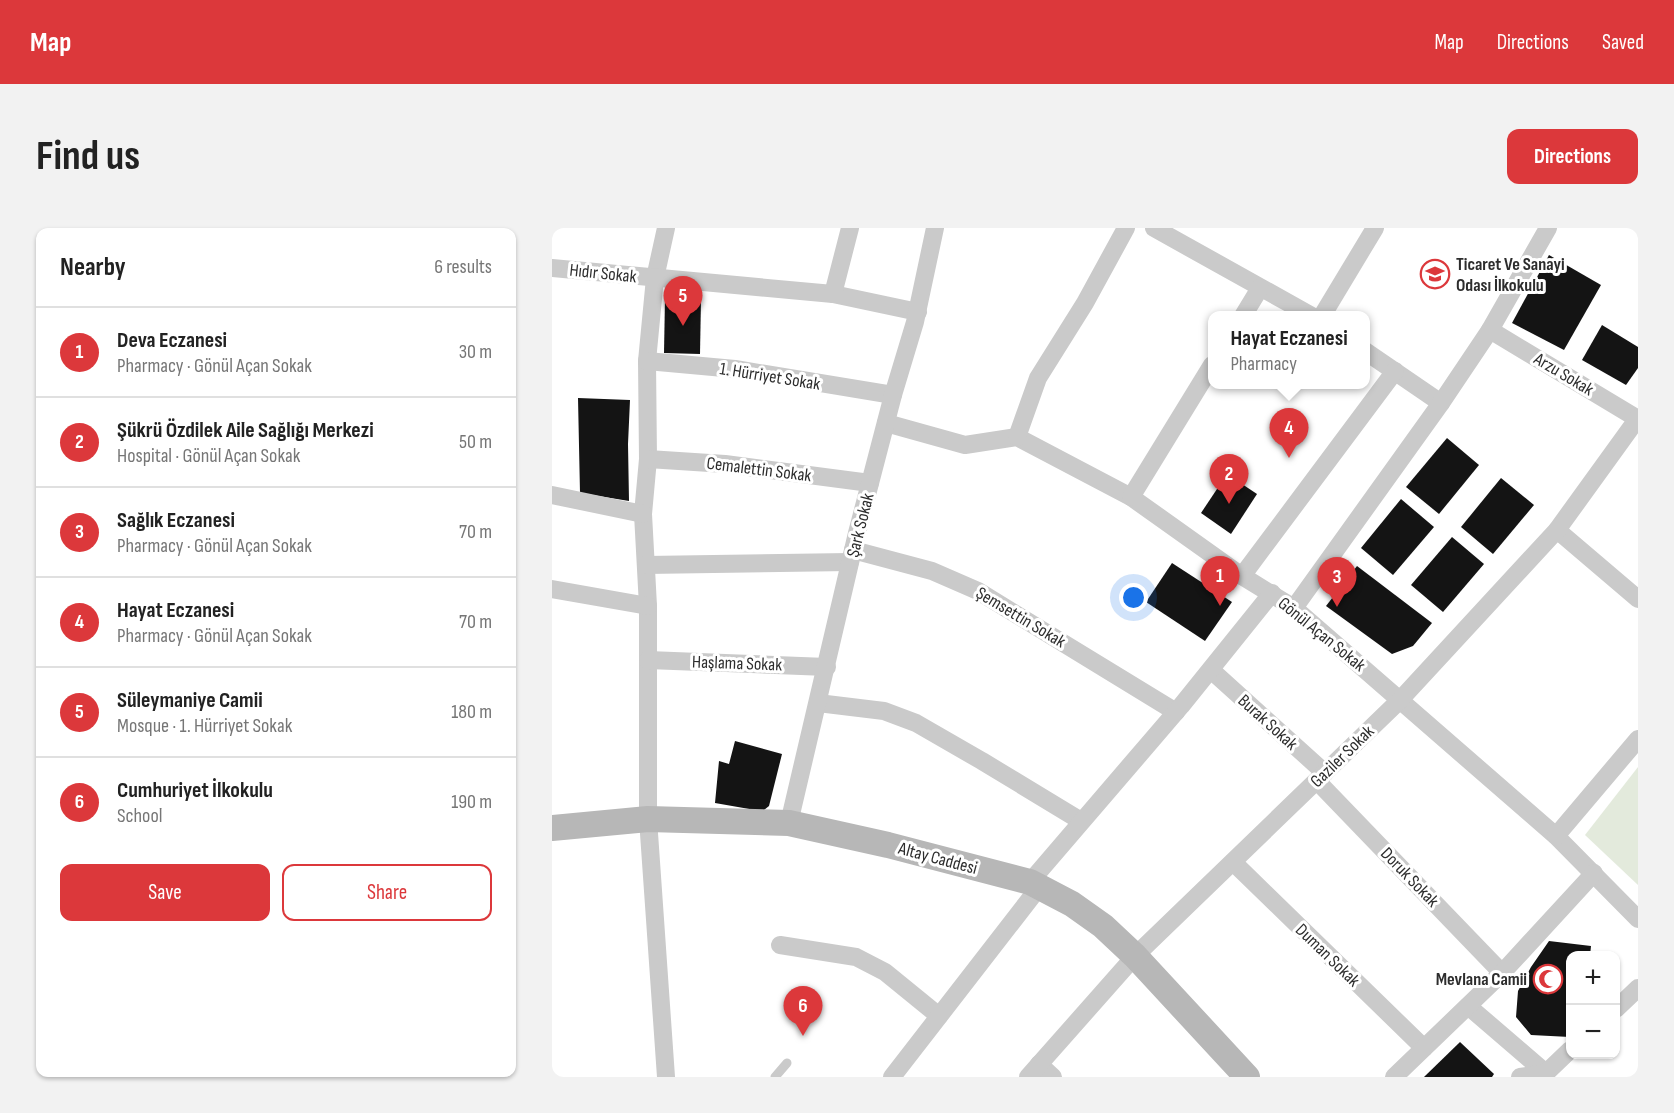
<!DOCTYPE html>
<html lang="en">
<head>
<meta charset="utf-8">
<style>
  body { margin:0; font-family:"Sofia Sans Condensed",sans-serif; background:#f2f2f2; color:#222 }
  .controls { position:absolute; right:18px; bottom:18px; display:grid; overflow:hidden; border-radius:12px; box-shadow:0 2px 4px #0004 }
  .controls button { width:54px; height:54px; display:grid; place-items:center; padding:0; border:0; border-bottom:2px solid #e0e0e0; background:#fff; color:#222; font:30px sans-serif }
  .you { position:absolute; left:582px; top:370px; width:21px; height:21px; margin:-15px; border:4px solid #fff; border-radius:50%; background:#1a73e8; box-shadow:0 0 0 9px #1a73e833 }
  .badge { display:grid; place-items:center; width:39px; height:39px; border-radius:50%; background:#dc383b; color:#fff; font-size:20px; font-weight:700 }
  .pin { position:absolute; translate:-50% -50px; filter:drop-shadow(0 2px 3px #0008) }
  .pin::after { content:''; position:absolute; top:32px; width:21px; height:18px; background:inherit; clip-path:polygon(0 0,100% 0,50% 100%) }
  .popup { position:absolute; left:656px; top:83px; width:162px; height:78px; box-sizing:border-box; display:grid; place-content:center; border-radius:12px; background:#fff; filter:drop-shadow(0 2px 4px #0005); font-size:20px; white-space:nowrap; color:#767676 }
  .popup b { font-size:22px; color:#222 }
  .popup::after { content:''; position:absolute; left:50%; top:100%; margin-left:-12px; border:12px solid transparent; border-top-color:#fff }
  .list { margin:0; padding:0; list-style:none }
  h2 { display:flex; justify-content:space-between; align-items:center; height:78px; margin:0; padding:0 24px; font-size:26px }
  h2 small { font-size:20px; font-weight:400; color:#767676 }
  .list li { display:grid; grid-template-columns:39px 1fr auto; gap:18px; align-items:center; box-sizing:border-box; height:90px; padding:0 24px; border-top:2px solid #e0e0e0 }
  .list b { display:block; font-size:22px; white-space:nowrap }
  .list p { margin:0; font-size:20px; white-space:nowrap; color:#767676 }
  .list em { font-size:20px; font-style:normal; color:#767676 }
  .actions { display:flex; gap:12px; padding:18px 24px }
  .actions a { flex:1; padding:14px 0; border:2px solid #dc383b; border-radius:12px; text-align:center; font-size:21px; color:#dc383b }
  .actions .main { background:#dc383b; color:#fff }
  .map { position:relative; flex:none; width:1086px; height:849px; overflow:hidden; border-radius:12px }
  header { display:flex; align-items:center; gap:36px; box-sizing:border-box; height:84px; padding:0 30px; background:#dc383b; color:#fff }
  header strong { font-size:28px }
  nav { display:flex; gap:33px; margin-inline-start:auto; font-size:21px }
  .intro { display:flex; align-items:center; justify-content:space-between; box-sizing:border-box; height:144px; padding:0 36px }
  h1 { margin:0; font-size:42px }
  .button { padding:15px 27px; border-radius:12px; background:#dc383b; color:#fff; font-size:21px; font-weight:700 }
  main { display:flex; gap:36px; padding:0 36px }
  aside { flex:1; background:#fff; border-radius:12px; box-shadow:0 2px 4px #0004 }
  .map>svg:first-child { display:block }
  .green { fill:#e3eadc }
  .building { fill:#141414 }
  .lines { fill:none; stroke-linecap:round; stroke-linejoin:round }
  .lane { stroke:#cacaca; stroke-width:9 }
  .street { stroke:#cacaca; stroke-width:18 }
  .secondary { stroke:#b7b7b7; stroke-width:26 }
  .labels { text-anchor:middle; stroke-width:6; stroke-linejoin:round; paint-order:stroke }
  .poi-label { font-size:18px; font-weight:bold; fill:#2d2d2d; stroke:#fff; text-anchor:start }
  .street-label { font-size:18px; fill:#2d2d2d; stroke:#fff }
</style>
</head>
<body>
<header>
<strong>Map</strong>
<nav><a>Map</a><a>Directions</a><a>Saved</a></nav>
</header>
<div class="intro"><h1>Find us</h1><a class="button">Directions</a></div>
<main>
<aside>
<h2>Nearby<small>6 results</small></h2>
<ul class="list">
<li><span class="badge">1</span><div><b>Deva Eczanesi</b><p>Pharmacy · Gönül Açan Sokak</p></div><em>30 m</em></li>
<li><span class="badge">2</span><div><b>Şükrü Özdilek Aile Sağlığı Merkezi</b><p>Hospital · Gönül Açan Sokak</p></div><em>50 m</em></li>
<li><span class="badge">3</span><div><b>Sağlık Eczanesi</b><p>Pharmacy · Gönül Açan Sokak</p></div><em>70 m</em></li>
<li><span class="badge">4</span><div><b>Hayat Eczanesi</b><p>Pharmacy · Gönül Açan Sokak</p></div><em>70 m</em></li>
<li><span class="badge">5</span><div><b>Süleymaniye Camii</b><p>Mosque · 1. Hürriyet Sokak</p></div><em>180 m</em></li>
<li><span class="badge">6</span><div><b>Cumhuriyet İlkokulu</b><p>School</p></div><em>190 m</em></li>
</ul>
<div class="actions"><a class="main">Save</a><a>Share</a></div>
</aside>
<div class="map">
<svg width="1086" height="849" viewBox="0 0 1086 849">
  <rect width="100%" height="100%" fill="#fff"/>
  <path class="green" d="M1086,539V657L1033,607Z"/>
  <g class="building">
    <path d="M997,27L1049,57L1012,122L960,95Z"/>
    <path d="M113,70L149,71L148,126L112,125Z"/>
    <path d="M1050,97L1086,119V140L1074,157L1030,132Z"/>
    <path d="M26,170L78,172L76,216L77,273L28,265Z"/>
    <path d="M895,210L927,237L887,286L854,259Z"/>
    <path d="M675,246L705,266L679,306L649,285Z"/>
    <path d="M949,250L982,277L941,326L909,299Z"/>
    <path d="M849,271L882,299L841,347L809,320Z"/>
    <path d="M900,309L932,336L891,384L859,357Z"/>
    <path d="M620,335L680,374L653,413L594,374Z"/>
    <path d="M805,338L880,395L861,418L840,426L774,378Z"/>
    <path d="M183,513L230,526L217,578L212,582H203L163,575L167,533L177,536Z"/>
    <path d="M997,713L1039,718L1038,728H1018V809L979,807L964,789L966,763L979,739Z"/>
    <path d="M908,814L942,846L940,849H872Z"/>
  </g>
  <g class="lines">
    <path class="lane" d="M223,849L235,835"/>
    <g class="street">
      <path d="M114,0L103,50L95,133L96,231L91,286L96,378V591L114,849"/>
      <path d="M602,0L760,88"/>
      <path d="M0,40L281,66L366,84"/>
      <path d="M281,66L298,0"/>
      <path d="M691,88L708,60"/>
      <path d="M770,88L823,0"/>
      <path d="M938,102L1086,191"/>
      <path d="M813,123L889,175"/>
      <path d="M95,133L183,141L341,167"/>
      <path d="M334,195L413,217L465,209L579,269L690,348L742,380L1004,608L1086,691"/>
      <path d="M465,209L486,150L533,75L574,0"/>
      <path d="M96,231L173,236L318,255"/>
      <path d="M0,267L91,286"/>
      <path d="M579,269L660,137"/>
      <path d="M1005,302L1086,371"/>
      <path d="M301,322L380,343L426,363L624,484"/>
      <path d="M94,337L298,334"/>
      <path d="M690,348L843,143"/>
      <path d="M0,361L96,378"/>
      <path d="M742,380L889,175L938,102L996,0"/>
      <path d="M96,432L275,439"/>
      <path d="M659,442L773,545"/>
      <path d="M266,475L332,483L364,495L430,533L529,593"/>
      <path d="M765,553L950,745"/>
      <path d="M237,595L305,305L341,167L363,94L383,0"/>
      <path d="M1004,608L1086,511"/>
      <path d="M681,634L872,820"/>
      <path d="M478,654L629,478L720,365"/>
      <path d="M228,717L304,729L333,744L387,788"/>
      <path d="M916,778L994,845"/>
      <path d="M1064,781L1086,760"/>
      <path d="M487,836L501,849"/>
      <path d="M340,849L488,658"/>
      <path d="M476,849L583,728L848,472L1005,302L1086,190"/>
      <path d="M842,849L950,745L1042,645"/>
      <path d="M968,849L994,845L1018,822"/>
    </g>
    <path class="secondary" d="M0,600L96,591L237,595L336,617L478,654L520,676L551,698L583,728L695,849"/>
  </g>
  <defs>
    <g id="school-ring" transform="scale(1.5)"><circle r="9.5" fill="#fff" stroke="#dc383b" stroke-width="1.5"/><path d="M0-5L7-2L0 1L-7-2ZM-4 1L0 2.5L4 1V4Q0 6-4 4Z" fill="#dc383b"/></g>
    <g id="mosque-ring" transform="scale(1.5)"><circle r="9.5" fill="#fff" stroke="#dc383b" stroke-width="1.5"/><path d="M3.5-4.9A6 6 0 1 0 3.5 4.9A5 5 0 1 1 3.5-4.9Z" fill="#dc383b"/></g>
  </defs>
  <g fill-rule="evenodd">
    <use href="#school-ring" x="883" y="46"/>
    <use href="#mosque-ring" x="996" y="751"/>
  </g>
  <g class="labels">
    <g class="poi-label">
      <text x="904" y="42">Ticaret Ve Sanayi<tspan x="904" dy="21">Odası İlkokulu</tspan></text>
      <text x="975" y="757" text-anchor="end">Mevlana Camii</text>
    </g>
    <g class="street-label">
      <text transform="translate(51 45) rotate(6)" y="6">Hıdır Sokak</text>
      <text transform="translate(1012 146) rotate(31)" y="6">Arzu Sokak</text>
      <text transform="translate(218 148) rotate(9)" y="6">1. Hürriyet Sokak</text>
      <text transform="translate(207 241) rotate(7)" y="6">Cemalettin Sokak</text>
      <text transform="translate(308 297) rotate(-76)" y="6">Şark Sokak</text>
      <text transform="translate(469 389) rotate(31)" y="6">Şemsettin Sokak</text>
      <text transform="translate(770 406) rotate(39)" y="6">Gönül Açan Sokak</text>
      <text transform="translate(185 435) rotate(2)" y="6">Haşlama Sokak</text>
      <text transform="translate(716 494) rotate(42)" y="6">Burak Sokak</text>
      <text transform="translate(790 528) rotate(-44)" y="6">Gaziler Sokak</text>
      <text transform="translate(386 630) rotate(15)" y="6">Altay Caddesi</text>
      <text transform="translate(858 649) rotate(46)" y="6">Doruk Sokak</text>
      <text transform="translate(776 727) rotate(44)" y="6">Duman Sokak</text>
    </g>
  </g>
</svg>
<div class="controls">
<button>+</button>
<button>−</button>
</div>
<div class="you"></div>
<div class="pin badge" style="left:668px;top:378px">1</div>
<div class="pin badge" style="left:677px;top:276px">2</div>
<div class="pin badge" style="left:785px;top:379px">3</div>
<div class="pin badge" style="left:737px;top:230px">4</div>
<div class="popup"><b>Hayat Eczanesi</b>Pharmacy</div>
<div class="pin badge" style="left:131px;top:98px">5</div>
<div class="pin badge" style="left:251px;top:808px">6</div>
</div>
</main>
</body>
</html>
